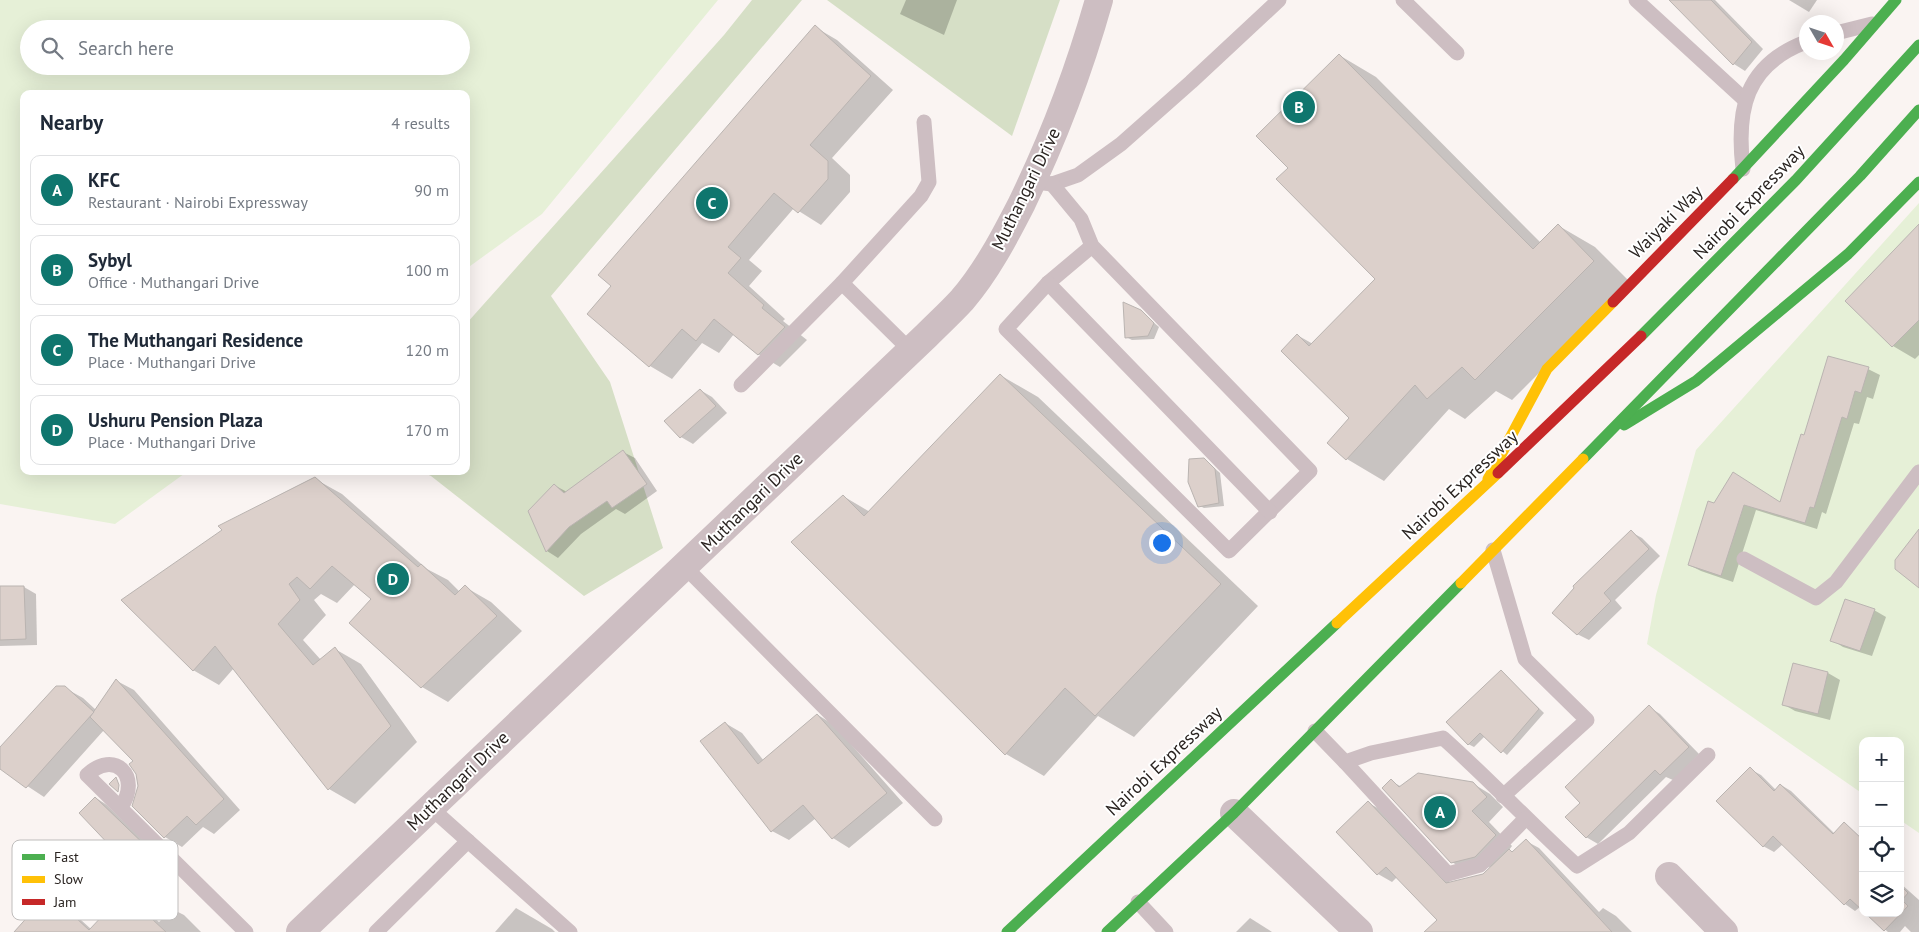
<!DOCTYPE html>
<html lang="en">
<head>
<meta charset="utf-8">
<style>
  body { margin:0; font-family:"PT Sans",sans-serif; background:#f6f6f7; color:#1f2937 }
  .controls { position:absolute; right:15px; bottom:15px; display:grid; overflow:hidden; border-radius:10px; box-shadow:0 5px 20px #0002 }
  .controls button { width:45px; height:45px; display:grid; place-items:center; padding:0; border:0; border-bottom:1px solid #e0e1e3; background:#fff; color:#1f2937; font:25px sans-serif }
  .compass { position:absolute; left:1799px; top:15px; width:45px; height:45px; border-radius:50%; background:#fff; box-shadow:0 5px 20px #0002; rotate:129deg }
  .you { position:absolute; left:1161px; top:542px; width:18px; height:18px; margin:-12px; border:4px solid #fff; border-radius:50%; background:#1a73e8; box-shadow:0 0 0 8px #1a73e833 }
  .badge { display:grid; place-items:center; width:32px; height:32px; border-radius:50%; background:#0f766e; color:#fff; font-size:16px; font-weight:700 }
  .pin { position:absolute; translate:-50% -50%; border:2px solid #fff; box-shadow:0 1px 5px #0006 }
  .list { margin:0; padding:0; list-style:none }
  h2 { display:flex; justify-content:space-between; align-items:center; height:65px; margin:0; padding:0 20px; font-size:21px }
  h2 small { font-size:16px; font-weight:400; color:#747a83 }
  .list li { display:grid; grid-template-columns:32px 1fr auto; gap:15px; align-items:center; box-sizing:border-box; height:70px; margin:0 10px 10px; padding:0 10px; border:1px solid #e0e1e3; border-radius:10px }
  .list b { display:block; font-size:19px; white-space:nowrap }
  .list p { margin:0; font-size:16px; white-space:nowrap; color:#747a83 }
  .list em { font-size:16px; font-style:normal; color:#747a83 }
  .icon { flex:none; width:28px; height:28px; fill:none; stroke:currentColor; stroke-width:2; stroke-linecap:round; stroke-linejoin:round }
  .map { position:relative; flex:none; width:1919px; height:932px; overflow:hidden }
  .search { position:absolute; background:#fff; box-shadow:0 5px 20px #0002; left:20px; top:20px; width:450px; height:55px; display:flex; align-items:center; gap:12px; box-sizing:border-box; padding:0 18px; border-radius:28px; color:#747a83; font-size:19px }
  .panel { position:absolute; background:#fff; box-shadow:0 5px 20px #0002; left:20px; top:90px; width:450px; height:385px; border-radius:10px }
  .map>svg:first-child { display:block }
  .green { fill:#e6f0d7; fill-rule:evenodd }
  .forest { fill:#d6dfc6 }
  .shadow { fill:#0003 }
  .building { fill:#dcd0cb; stroke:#bab4b1 }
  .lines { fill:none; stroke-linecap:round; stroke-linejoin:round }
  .lane { stroke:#cdbec2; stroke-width:15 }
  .street { stroke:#cdbec2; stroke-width:28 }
  .fast { stroke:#4caf50; stroke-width:11 }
  .slow { stroke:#ffc107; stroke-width:11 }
  .jam { stroke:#c62828; stroke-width:11 }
  .labels { text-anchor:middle; stroke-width:4; stroke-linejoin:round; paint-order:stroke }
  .street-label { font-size:18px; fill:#2a2421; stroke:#fff }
  .key { fill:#fff; stroke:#bfbdbc; stroke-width:1 }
  .key-label { font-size:14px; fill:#2a2421 }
</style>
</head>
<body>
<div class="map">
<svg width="1919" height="932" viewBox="0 0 1919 932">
  <rect width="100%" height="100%" fill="#faf4f2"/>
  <g class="green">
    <path d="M0,0H718L542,214L466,269V94H24V471H188L115,524L0,504ZM29,29H461V66H29Z"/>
    <path d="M1919,203V833L1900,820V741H1863V794L1647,644L1656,595L1696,450Z"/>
  </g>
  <g class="forest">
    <path d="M752,0H802L551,296L610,382L663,548L584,596L431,476L420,471H466V324L724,35Z"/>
    <path d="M827,0H1060L1012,136Z"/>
  </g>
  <g class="shadow">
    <path d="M906,0H957L944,35L900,14Z"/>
    <path d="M1671,0H1715L1763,49L1745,71L1734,64Z"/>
    <path d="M1789,0H1817L1809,12Z"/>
    <path d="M815,27L837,40L893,90L832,158L850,175V192L821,225L794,208L749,260L762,271L749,286L785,319L783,321L807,340L780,367L758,354L734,334L719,353L702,343L672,379L650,366L613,286Z"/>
    <path d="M1339,55L1376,77L1541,243L1559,226L1595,247L1630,282L1512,400L1496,391L1465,419L1449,409L1384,481L1347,459L1329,442L1351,418L1297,335L1313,344L1377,279L1290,168Z"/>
    <path d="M1919,228V355L1915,359L1893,346L1846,301Z"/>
    <path d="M1140,311L1159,327L1154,339L1132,340L1126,337Z"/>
    <path d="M1868,369L1880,375L1873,399L1867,397L1859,424L1854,423L1826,514L1822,512L1817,529L1756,510L1733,582L1701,571L1689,565L1715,505L1781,503L1805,437Z"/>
    <path d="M1000,375L1038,397L1258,606L1134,737L1098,716L1044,776L1006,754L843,496L870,512Z"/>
    <path d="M700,390L712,397L727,413L693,444L681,437Z"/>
    <path d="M623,452L635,458L657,491L625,514L616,509L581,534L558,558L547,551L554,485L567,492Z"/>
    <path d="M1204,459L1220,473L1224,506L1204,508L1198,505Z"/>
    <path d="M315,479L342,494L427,569L448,580L460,592L465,587L491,602L522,631L448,702L422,687L373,599L355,584L337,603L321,594L314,600L326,615L303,640L321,660L335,649L361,664L417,742L355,804L329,789L234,668L219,685L193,670Z"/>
    <path d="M1631,532L1642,538L1660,556L1615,600L1622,608L1589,640L1577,634Z"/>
    <path d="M24,587L36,594L37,645L0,646V588Z"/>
    <path d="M1874,610L1886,617L1872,656L1843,647L1832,640Z"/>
    <path d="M1794,665L1828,673L1840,680L1830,720L1795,711L1783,704Z"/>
    <path d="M1501,671L1544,713L1507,755L1485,736L1474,747L1468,744Z"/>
    <path d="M117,681L134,690L240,810L214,834L203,827L182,847L165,837L139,786L134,761L104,730L44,797L0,768V749L65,688L83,698L96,710Z"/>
    <path d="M1649,707L1660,714L1699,754L1673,780L1666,777L1598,844L1586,837L1582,803Z"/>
    <path d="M818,715L834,725L903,803L849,848L833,838L816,818L789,840L772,831L725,723L742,733L764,761Z"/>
    <path d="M1750,769L1761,775L1776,790L1781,785L1791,791L1835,834L1860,907L1855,911L1845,904L1783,844L1774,852L1763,846Z"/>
    <path d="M1391,781L1402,787L1472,783L1490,794L1503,807L1489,822L1512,846L1509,850L1513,852L1526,841L1539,848L1599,912L1603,908L1616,916L1632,932H1445L1438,920L1397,877L1392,882L1378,874L1338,832L1368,803L1382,810L1451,883L1484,875L1493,866L1469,873L1452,862Z"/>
    <path d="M96,798L107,805L162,858L145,875L133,868Z"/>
    <path d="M1900,883L1919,900V932H1911L1905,926L1900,932H1888L1867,913H1900Z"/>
    <path d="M125,894L136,901L159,922L172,909L184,915L201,932H16L49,895L61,902L91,929Z"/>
    <path d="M516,908L552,929L555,932H495Z"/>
    <path d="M1250,918L1269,930L1272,932H1236Z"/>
  </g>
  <g class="building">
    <path d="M1669,0H1711L1752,42L1733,65Z"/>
    <path d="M815,25L871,76L810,145L828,161V179L798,213L774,193L728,247L741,258L728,273L764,305L762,308L785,327L758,355L714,319L696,341L682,329L649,367L587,314L611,286L598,275Z"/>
    <path d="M1339,54L1533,249L1558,224L1594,261L1475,380L1462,367L1427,399L1415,385L1346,460L1327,443L1349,418L1281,351L1297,334L1309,346L1375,279L1276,179L1288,168L1256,136Z"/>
    <path d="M1919,224V320L1892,347L1845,301Z"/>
    <path d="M1123,302L1141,310L1154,323L1148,336L1125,338Z"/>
    <path d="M1828,356L1869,367L1861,393L1855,391L1847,419L1842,417L1814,508L1810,507L1805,523L1744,505L1721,576L1688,565L1708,501L1714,503L1733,472L1780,502L1801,434L1804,435Z"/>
    <path d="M1000,374L1221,584L1095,716L1065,688L1005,755L791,542L843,495L864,516Z"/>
    <path d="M700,389L716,406L680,438L664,421Z"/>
    <path d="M623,450L647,484L612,508L607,501L569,527L546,552L528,511L554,484L564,493Z"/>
    <path d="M1204,458L1215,469L1219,503L1198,507L1188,482L1189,459Z"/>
    <path d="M315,477L418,567L421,564L455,595L465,585L497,616L421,688L349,623L371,599L332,566L310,589L297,577L289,584L300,600L278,624L313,665L335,647L391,726L328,790L215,646L193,671L121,600L222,530L218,526Z"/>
    <path d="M1919,529V588L1895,569V560Z"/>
    <path d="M1631,530L1649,549L1604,593L1611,601L1577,635L1552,613L1574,588L1573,586Z"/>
    <path d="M0,586H24L26,639L0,640Z"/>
    <path d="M1845,599L1875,609L1860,651L1830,641Z"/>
    <path d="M1793,663L1828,672L1818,714L1782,705Z"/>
    <path d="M1501,670L1539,709L1501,753L1480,733L1468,745L1446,722Z"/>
    <path d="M116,679L224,799L196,825L187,816L164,838L132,806L138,786L136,774L129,764L133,761L90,717Z"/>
    <path d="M56,686H65L94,712L26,788L0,769V747Z"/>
    <path d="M1649,705L1689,747L1660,775L1655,770L1586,838L1565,817L1580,803L1565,787Z"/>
    <path d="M817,714L887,793L832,839L803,805L771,832L700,741L725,722L758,764Z"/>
    <path d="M1750,767L1774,791L1780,784L1833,834L1844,822L1863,840V911L1850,899L1844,905L1773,836L1763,847L1716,801Z"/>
    <path d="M1418,773L1473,782L1487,797L1472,811L1496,835L1475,857L1451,863L1382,788L1391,779L1399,787Z"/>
    <path d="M116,777L119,785L118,792L109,784Z"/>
    <path d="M95,797L151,851L132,869L79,813Z"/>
    <path d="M1368,801L1446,883L1483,874L1509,849L1512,852L1526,839L1612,932H1424L1437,920L1386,867L1377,875L1336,832Z"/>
    <path d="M1900,885L1908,893L1902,900L1908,906L1884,931L1865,913H1900Z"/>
    <path d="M49,893L89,930L124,893L166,932H14Z"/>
  </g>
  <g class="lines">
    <g class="lane">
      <path d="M1403,0L1457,53"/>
      <path d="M1636,0L1745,100"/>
      <path d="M1836,33L1872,24"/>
      <path d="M1743,169C1736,110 1745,65 1806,42"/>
      <path d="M1044,183L1052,184L1078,175L1121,144L1191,82L1279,0"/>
      <path d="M1052,184L1081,219L1092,246L1048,283L1006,329L1229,551L1310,471L1092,246"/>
      <path d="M842,283L911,351"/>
      <path d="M1048,283L1270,512"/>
      <path d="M741,385L842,283L921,196L929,182L924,122"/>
      <path d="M1493,550L1525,659L1587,720L1503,796"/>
      <path d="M1744,559L1816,598L1836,582L1919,472"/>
      <path d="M684,566L935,819"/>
      <path d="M1315,731L1345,762L1371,753L1443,738C1489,779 1531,824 1577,866L1629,833L1708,755"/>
      <path d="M1345,762L1448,874L1480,865L1525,819"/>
      <path d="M121,807C142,776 114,749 87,775L246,932"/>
      <path d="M431,808L570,932"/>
      <path d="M1138,902L1166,932"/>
      <path d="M376,932L468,841"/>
    </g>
    <g class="street">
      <path d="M1234,813L1359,932"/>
      <path d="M1669,876L1724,932"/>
      <path d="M300,932L927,335C939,323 951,312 962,300C987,271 1005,236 1022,203C1054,137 1079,71 1099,0"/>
    </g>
    <g class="fast">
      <path d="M1733,179L1844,60L1896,0"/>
      <path d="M1641,336L1796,180L1919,45"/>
      <path d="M1624,425L1696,381L1848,254L1919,182"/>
      <path d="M1583,459L1860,176L1919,110"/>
      <path d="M1007,932L1337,623"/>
      <path d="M1107,932L1234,813L1461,583"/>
    </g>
    <g class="slow">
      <path d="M1488,479L1547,369L1613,302"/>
      <path d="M1461,583L1583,459"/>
      <path d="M1337,623L1498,473"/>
    </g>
    <g class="jam">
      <path d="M1613,302L1733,179"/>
      <path d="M1498,473L1641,336"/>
    </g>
  </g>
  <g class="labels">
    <g class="street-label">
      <text transform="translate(1026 189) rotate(-64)" y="6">Muthangari Drive</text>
      <text transform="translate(1749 202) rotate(-46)" y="6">Nairobi Expressway</text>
      <text transform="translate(1666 222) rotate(-45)" y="6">Waiyaki Way</text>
      <text transform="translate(1460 485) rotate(-43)" y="6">Nairobi Expressway</text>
      <text transform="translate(752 502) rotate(-44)" y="6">Muthangari Drive</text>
      <text transform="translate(1164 761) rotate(-43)" y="6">Nairobi Expressway</text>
      <text transform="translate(458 781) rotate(-44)" y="6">Muthangari Drive</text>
    </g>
  </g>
  <rect x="12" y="840" width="166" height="80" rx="8" class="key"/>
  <rect x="22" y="854" width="23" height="6" fill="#4caf50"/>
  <rect x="22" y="876" width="23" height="7" fill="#ffc107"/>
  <rect x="22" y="899" width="23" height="6" fill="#c62828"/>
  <g class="key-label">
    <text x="54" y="862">Fast</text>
    <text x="54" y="884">Slow</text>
    <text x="54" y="907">Jam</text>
  </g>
</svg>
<div class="controls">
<button>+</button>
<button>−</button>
<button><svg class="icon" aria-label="locate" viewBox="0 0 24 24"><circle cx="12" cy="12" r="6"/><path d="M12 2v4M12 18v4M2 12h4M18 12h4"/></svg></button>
<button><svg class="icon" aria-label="layers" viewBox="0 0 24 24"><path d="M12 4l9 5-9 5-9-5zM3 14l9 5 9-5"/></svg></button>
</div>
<svg class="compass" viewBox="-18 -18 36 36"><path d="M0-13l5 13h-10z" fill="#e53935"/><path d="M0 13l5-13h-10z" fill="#747a83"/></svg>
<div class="you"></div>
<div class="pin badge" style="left:1440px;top:812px">A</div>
<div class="pin badge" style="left:1299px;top:107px">B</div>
<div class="pin badge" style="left:712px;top:203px">C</div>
<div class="pin badge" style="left:393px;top:579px">D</div>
<div class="search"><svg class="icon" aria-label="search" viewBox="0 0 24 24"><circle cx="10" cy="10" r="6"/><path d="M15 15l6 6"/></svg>Search here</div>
<section class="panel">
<h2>Nearby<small>4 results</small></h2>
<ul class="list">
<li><span class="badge">A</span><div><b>KFC</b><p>Restaurant · Nairobi Expressway</p></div><em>90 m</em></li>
<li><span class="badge">B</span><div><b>Sybyl</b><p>Office · Muthangari Drive</p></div><em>100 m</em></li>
<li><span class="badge">C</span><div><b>The Muthangari Residence</b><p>Place · Muthangari Drive</p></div><em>120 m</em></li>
<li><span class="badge">D</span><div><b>Ushuru Pension Plaza</b><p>Place · Muthangari Drive</p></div><em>170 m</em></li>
</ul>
</section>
</div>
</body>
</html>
